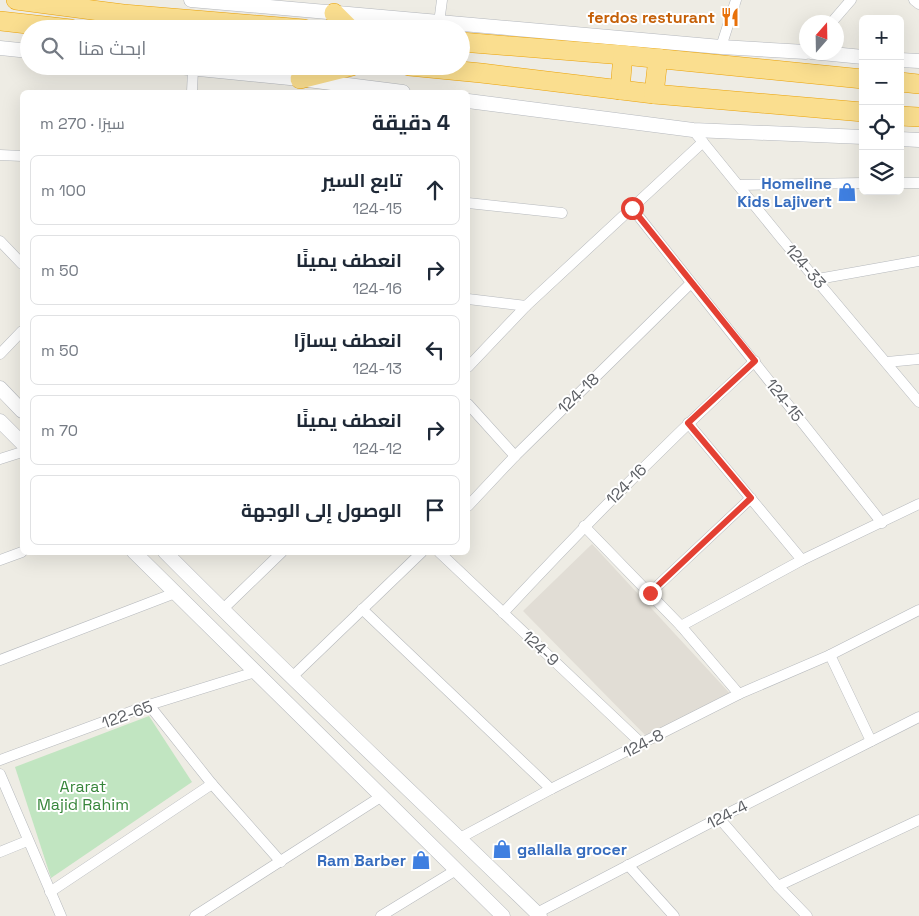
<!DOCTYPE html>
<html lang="ar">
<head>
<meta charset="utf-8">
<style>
  body { margin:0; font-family:"Space Grotesk",Cairo,sans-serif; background:#f6f6f7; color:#1f2937; direction:rtl }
  .controls { position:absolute; right:15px; top:15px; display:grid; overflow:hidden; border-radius:8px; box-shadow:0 5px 20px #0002 }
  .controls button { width:45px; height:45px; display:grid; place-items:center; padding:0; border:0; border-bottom:1px solid #e0e1e3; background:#fff; color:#1f2937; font:25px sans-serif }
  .compass { position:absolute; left:799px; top:15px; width:45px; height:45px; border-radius:50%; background:#fff; box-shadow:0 5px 20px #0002; rotate:20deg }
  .stop { position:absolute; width:15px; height:15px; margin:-11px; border:4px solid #e44033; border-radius:50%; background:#fff }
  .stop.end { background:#e44033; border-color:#fff; box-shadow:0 1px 5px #0008 }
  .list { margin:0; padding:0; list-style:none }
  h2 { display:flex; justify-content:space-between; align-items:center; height:65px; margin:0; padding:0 20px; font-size:21px }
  h2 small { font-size:16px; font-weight:400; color:#747a83 }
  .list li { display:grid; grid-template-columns:32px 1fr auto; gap:15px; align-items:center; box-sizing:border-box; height:70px; margin:0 10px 10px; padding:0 10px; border:1px solid #e0e1e3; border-radius:8px }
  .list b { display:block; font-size:19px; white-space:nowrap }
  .list p { margin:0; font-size:16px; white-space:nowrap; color:#747a83 }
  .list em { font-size:16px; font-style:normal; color:#747a83 }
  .icon { flex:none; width:28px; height:28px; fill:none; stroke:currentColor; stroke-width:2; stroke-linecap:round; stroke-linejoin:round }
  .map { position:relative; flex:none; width:919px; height:916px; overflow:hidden; direction:ltr }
  .search { position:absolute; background:#fff; box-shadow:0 5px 20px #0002; left:20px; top:20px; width:450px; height:55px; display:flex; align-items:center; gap:12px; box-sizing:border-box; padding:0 18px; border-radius:28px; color:#747a83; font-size:19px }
  .panel { position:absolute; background:#fff; box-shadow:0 5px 20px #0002; left:20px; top:90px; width:450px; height:465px; border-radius:8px; direction:rtl }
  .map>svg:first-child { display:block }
  .education { fill:#e1ddd5 }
  .green { fill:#c1e5c1 }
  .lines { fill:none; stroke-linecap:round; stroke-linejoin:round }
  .street-casing { stroke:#b6b9bd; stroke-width:11 }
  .secondary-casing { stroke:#b5b8bd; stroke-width:15 }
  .highway-casing { stroke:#eba207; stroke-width:20 }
  .street { stroke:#fff; stroke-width:10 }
  .secondary { stroke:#fff; stroke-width:14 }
  .highway { stroke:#fade8f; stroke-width:19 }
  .route { stroke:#e44033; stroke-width:6 }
  .labels { text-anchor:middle; stroke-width:4; stroke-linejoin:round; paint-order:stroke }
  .food-label { font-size:16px; font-weight:bold; fill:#c56008; stroke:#fff; text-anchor:end }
  .shop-label { font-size:16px; font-weight:bold; fill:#366cbe; stroke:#fff; text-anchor:end }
  .street-label { font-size:16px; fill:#5c5f64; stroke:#fff }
  .park-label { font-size:16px; fill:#38863b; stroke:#fff }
</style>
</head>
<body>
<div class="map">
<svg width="919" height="916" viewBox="0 0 919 916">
  <rect width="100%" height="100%" fill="#eeece4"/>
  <path class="education" d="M592,544L735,699L654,744L523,611Z"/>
  <path class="green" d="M149,716L192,782L51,878L15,767Z"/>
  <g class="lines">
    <g class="street-casing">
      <g id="street">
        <path d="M914,0L919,4"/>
        <path d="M832,22L851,0"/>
        <path d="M439,23L442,0"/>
        <path d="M721,47L736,0"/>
        <path d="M192,92L193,69"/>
        <path d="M693,130L781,238L919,402"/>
        <path d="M0,155L22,156"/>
        <path d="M900,183H919"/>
        <path d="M739,185L863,183"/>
        <path d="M468,203L562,213"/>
        <path d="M632,208L882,523"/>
        <path d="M0,241L22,264"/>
        <path d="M818,279L919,261"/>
        <path d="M468,299L526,306"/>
        <path d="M0,354L22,331"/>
        <path d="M887,362L919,359"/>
        <path d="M468,367L526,306L703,142"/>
        <path d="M468,404L515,456"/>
        <path d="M688,423L802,560"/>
        <path d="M0,459L22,452"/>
        <path d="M468,506L515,456L691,283"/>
        <path d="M584,526L681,626L739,694"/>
        <path d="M439,552L642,744"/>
        <path d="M0,560L22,552"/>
        <path d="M650,593L751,498"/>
        <path d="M362,609L551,789"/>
        <path d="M222,610L282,552"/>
        <path d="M503,613C584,526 667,442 755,361"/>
        <path d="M681,626L802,560L919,504"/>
        <path d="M830,655L871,741"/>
        <path d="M0,660L175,593"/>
        <path d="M291,678L422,552"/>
        <path d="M149,705L212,784L281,862"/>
        <path d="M0,760L149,705L255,672"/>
        <path d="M0,774L61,916"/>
        <path d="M719,818L778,886L807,916"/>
        <path d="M460,838L551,789L739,694L830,655L919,610"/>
        <path d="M0,852L27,841"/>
        <path d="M628,865L674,916"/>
        <path d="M778,886L919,820"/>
        <path d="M50,892L212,784"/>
        <path d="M537,913L719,818L919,717"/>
        <path d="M195,916L382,796"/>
        <path d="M381,916L456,870"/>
      </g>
    </g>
    <g class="secondary-casing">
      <g id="secondary">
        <path d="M191,0L721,47L806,52"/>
        <path d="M0,48L29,51"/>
        <path d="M811,52L863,57"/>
        <path d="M900,60L919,61"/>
        <path d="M169,66L300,79L403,92"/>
        <path d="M468,101L693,130L863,137"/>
        <path d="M900,139L919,140"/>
        <path d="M0,388L22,411"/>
        <path d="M0,421L22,443"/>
        <path d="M134,552L503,916"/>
        <path d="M165,552C288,676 415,795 540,916"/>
      </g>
    </g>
    <g class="highway-casing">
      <g id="highway">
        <path d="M16,0L123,14L304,29"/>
        <path d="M334,13L350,29"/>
        <path d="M0,21L71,29"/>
        <path d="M461,42L623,55L863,79"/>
        <path d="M409,66L481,73L654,94L863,112"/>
        <path d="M300,79L352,66"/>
        <path d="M900,82L919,84"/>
        <path d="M620,90L623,55"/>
        <path d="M654,94L658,58"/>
        <path d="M900,116L919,117"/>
      </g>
    </g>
    <use href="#street" class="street"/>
    <use href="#secondary" class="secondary"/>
    <use href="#highway" class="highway"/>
  </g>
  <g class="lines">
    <path class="route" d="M632,208L755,361L688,423L751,498L650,593"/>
  </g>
  <defs>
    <g id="restaurant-bare" transform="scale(1.5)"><path d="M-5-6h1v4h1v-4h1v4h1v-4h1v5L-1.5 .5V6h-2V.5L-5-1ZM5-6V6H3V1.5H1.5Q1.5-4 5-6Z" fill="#e8710a" stroke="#fff" stroke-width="2.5" paint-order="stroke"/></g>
    <g id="shop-bare" transform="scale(1.5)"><path d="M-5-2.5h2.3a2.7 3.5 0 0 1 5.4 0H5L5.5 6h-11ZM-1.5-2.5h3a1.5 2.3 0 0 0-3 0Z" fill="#3f7fe0" stroke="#fff" stroke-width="2.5" paint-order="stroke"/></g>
  </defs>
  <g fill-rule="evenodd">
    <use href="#restaurant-bare" x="730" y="17"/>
    <use href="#shop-bare" x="847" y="192"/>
    <use href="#shop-bare" x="502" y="849"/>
    <use href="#shop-bare" x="421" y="860"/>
  </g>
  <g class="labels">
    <g class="food-label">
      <text x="715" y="23">ferdos resturant</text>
    </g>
    <g class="shop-label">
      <text x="832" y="189">Homeline<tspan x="832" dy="18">Kids Lajivert</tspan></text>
      <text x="517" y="855" text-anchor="start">gallalla grocer</text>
      <text x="406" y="866">Ram Barber</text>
    </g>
    <g class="street-label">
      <text transform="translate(806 266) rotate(49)" y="6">124-33</text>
      <text transform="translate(578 393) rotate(-44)" y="6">124-18</text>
      <text transform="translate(785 400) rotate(52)" y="6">124-15</text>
      <text transform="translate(626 484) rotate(-45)" y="6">124-16</text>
      <text transform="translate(541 648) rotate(43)" y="6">124-9</text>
      <text transform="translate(127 714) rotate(-20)" y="6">122-65</text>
      <text transform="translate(643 743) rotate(-27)" y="6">124-8</text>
      <text transform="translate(727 814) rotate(-27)" y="6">124-4</text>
    </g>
    <g class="park-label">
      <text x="83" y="792">Ararat<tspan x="83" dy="18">Majid Rahim</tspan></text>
    </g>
  </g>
</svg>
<div class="controls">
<button>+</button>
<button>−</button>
<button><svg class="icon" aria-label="locate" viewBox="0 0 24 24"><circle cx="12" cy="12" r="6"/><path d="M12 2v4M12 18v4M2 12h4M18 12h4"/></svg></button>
<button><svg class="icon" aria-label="layers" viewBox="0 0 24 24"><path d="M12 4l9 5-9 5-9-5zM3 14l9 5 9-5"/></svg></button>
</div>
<svg class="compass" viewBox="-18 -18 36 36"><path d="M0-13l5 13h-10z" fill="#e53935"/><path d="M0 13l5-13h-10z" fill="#747a83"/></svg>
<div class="stop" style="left:632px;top:208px"></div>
<div class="stop end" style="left:650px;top:593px"></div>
<div class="search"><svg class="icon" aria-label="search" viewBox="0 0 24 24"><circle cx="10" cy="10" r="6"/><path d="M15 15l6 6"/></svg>ابحث هنا</div>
<section class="panel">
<h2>4 دقيقة<small>سيرًا · 270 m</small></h2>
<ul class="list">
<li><svg class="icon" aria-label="ahead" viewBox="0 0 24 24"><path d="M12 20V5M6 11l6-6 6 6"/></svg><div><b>تابع السير</b><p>124-15</p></div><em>100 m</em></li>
<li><svg class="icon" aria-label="right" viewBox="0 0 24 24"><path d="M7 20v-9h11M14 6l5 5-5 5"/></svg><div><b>انعطف يمينًا</b><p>124-16</p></div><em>50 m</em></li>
<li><svg class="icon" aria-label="left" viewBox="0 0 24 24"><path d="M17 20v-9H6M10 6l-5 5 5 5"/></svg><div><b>انعطف يسارًا</b><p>124-13</p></div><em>50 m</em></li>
<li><svg class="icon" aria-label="right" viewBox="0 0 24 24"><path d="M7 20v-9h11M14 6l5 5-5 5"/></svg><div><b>انعطف يمينًا</b><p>124-12</p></div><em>70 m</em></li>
<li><svg class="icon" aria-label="arrive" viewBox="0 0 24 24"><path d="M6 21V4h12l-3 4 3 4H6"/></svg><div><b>الوصول إلى الوجهة</b></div></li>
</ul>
</section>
</div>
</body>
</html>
